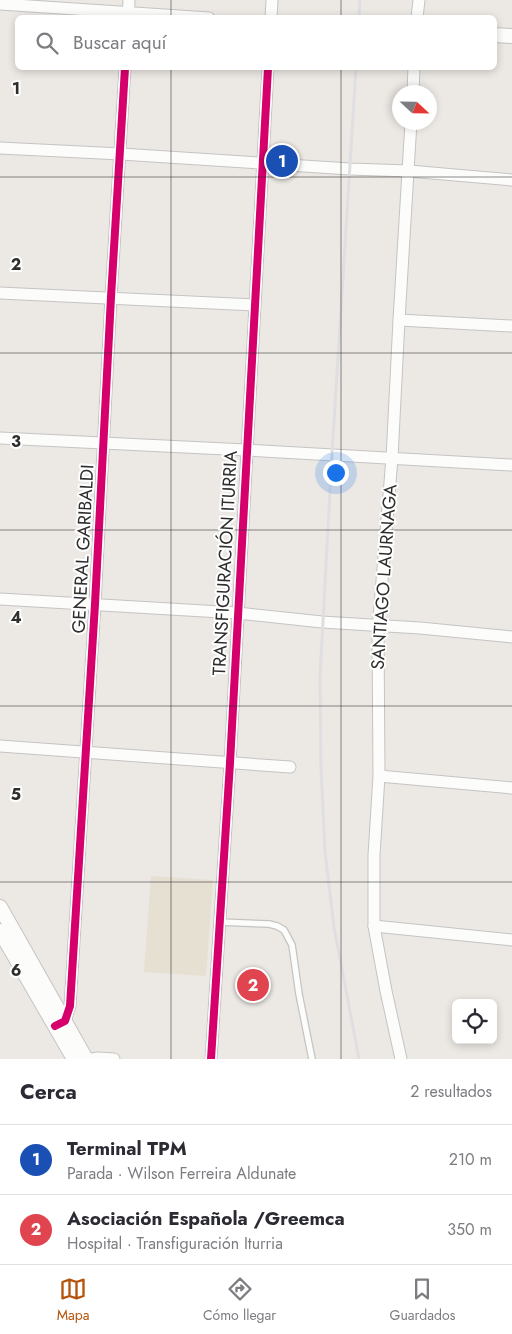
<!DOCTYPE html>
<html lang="es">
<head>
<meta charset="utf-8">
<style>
  body { margin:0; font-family:Jost,sans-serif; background:#f7f7f7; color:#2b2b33 }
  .controls { position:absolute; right:15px; bottom:15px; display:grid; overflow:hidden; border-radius:8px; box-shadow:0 2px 8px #0003 }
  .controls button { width:45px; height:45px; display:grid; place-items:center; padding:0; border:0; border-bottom:1px solid #e1e1e2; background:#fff; color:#2b2b33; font:25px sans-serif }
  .compass { position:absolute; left:392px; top:85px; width:45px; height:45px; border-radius:50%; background:#fff; box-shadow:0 2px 8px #0003; rotate:112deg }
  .you { position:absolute; left:335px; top:472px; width:18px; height:18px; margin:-12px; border:4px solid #fff; border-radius:50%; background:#1a73e8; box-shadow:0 0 0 8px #1a73e833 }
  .badge { display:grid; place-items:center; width:32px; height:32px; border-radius:50%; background:#b45309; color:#fff; font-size:16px; font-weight:700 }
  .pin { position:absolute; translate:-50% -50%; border:2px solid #fff; box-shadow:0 1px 5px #0006 }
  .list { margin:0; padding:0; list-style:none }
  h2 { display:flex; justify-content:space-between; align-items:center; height:65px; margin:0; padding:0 20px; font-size:21px }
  h2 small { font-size:16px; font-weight:400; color:#7c7c81 }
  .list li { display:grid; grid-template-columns:32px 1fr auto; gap:15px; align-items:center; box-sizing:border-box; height:70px; padding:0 20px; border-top:1px solid #e1e1e2 }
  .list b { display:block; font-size:19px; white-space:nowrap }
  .list p { margin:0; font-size:16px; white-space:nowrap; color:#7c7c81 }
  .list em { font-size:16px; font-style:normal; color:#7c7c81 }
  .icon { flex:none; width:28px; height:28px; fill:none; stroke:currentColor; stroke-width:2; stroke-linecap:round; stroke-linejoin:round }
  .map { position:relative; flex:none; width:512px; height:1059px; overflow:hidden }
  .search { position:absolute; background:#fff; box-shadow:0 2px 8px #0003; left:15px; right:15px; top:15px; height:55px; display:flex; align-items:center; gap:12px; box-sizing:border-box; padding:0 18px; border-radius:8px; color:#7c7c81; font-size:19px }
  .sheet { height:205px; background:#fff }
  nav { display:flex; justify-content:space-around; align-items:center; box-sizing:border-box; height:70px; border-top:1px solid #e1e1e2; background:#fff; font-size:14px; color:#7c7c81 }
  nav a { display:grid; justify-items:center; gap:2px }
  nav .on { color:#b45309 }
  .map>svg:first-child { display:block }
  .education { fill:#e6e0d3 }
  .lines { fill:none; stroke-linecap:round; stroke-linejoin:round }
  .service-casing { stroke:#c5c4c5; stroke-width:8 }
  .minor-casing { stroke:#c5c4c5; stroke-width:13 }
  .tertiary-casing { stroke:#c5c4c5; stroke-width:16 }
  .service { stroke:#fcfcfb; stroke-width:5.5 }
  .minor { stroke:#fcfcfb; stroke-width:11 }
  .tertiary { stroke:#fcfcfb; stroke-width:14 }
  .rail { stroke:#dfdfe1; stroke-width:3 }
  .cycleway-casing { stroke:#fff; stroke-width:11 }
  .cycleway { stroke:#d6006c; stroke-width:8 }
  .grid { fill:none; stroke:#2e2e2e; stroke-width:1; stroke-opacity:0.55 }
  .labels { text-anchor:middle; stroke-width:4; stroke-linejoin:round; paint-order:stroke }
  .street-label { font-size:18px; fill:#2e2e2e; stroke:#fff }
  .grid-label { font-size:16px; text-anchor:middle; font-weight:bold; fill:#2e2e2e; stroke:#fff; stroke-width:4; stroke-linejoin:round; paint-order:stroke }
</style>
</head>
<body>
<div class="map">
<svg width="512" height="1059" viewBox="0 0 512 1059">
  <rect width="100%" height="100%" fill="#ece8e4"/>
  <path class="education" d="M151,876L213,880L206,976L144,972Z"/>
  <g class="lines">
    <g class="service-casing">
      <path id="service" d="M219,922L269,924L277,926L284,930L292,945L299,994L312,1059"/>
    </g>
    <g class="minor-casing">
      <g id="minor">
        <path d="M0,4L209,18"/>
        <path d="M128,18L129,0"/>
        <path d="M271,18L272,0"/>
        <path d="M417,18L419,0"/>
        <path d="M413,92L414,68"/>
        <path d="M0,148L121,154L350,169L409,171L512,180"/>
        <path d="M0,293L255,305"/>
        <path d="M399,320L512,326"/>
        <path d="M0,438L246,450L512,465"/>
        <path d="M0,599L238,613L322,622L420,628L512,637"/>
        <path d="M0,746L290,767"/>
        <path d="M379,776L512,788"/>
        <path d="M374,926L512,940"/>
        <path d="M61,1023L65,1021L70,1006L95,604L111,297L125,68"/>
        <path d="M92,1059L98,1058L114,1059"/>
        <path d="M211,1059L230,763L268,68"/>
        <path d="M401,1059L386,991L374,926V855L379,776L378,630L392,458L399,320L411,122"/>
      </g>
    </g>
    <g class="tertiary-casing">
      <g id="tertiary">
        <path d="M494,35L512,36"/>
        <path d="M0,907L86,1059"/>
        <path d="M0,931L74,1059"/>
      </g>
    </g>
    <use href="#service" class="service"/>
    <use href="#minor" class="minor"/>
    <use href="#tertiary" class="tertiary"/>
    <g class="rail">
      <path d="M359,18L360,0"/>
      <path d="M356,68L332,454L320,677L321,766L325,852L334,927L359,1059"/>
    </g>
    <g class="cycleway-casing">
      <g id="cycleway">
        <path d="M55,1026L65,1021L70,1006L95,604L111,297L125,68"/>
        <path d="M211,1059L230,763L268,68"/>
      </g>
    </g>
    <use href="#cycleway" class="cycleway"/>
  </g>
  <path class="grid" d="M171,0V18M341,0V18M171,68V1059M341,68V1059M0,177H512M0,353H512M0,530H512M0,706H512M0,882H512"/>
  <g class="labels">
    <g class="street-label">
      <text transform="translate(83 549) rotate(-87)" y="6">GENERAL GARIBALDI</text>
      <text transform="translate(225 563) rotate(-87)" y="6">TRANSFIGURACIÓN ITURRIA</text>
      <text transform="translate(384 577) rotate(-86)" y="6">SANTIAGO LAURNAGA</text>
    </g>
  </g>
  <g class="grid-label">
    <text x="16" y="94">1</text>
    <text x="16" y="270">2</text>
    <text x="16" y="447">3</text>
    <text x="16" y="623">4</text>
    <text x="16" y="800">5</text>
    <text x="16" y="976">6</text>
  </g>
</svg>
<div class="controls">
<button><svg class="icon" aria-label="locate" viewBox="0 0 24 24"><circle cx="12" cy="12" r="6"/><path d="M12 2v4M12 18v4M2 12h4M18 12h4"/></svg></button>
</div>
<svg class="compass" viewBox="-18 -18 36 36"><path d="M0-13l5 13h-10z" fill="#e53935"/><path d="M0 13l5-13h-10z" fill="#7c7c81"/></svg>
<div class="you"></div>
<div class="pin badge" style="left:282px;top:161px;background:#1a4fb4">1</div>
<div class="pin badge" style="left:253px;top:985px;background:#e0444e">2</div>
<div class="search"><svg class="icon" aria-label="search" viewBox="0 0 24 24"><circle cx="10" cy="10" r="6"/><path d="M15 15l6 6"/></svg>Buscar aquí</div>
</div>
<section class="sheet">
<h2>Cerca<small>2 resultados</small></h2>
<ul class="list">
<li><span class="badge" style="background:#1a4fb4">1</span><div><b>Terminal TPM</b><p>Parada · Wilson Ferreira Aldunate</p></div><em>210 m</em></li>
<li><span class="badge" style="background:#e0444e">2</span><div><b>Asociación Española /Greemca</b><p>Hospital · Transfiguración Iturria</p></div><em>350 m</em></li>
</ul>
</section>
<nav>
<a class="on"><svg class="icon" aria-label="map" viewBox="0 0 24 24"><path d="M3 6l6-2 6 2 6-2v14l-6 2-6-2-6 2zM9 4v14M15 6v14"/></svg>Mapa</a>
<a><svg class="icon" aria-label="directions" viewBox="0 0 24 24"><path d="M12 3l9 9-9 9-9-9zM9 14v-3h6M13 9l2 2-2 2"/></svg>Cómo llegar</a>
<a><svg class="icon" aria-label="saved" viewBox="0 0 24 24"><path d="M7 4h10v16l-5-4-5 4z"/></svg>Guardados</a>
</nav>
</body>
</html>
